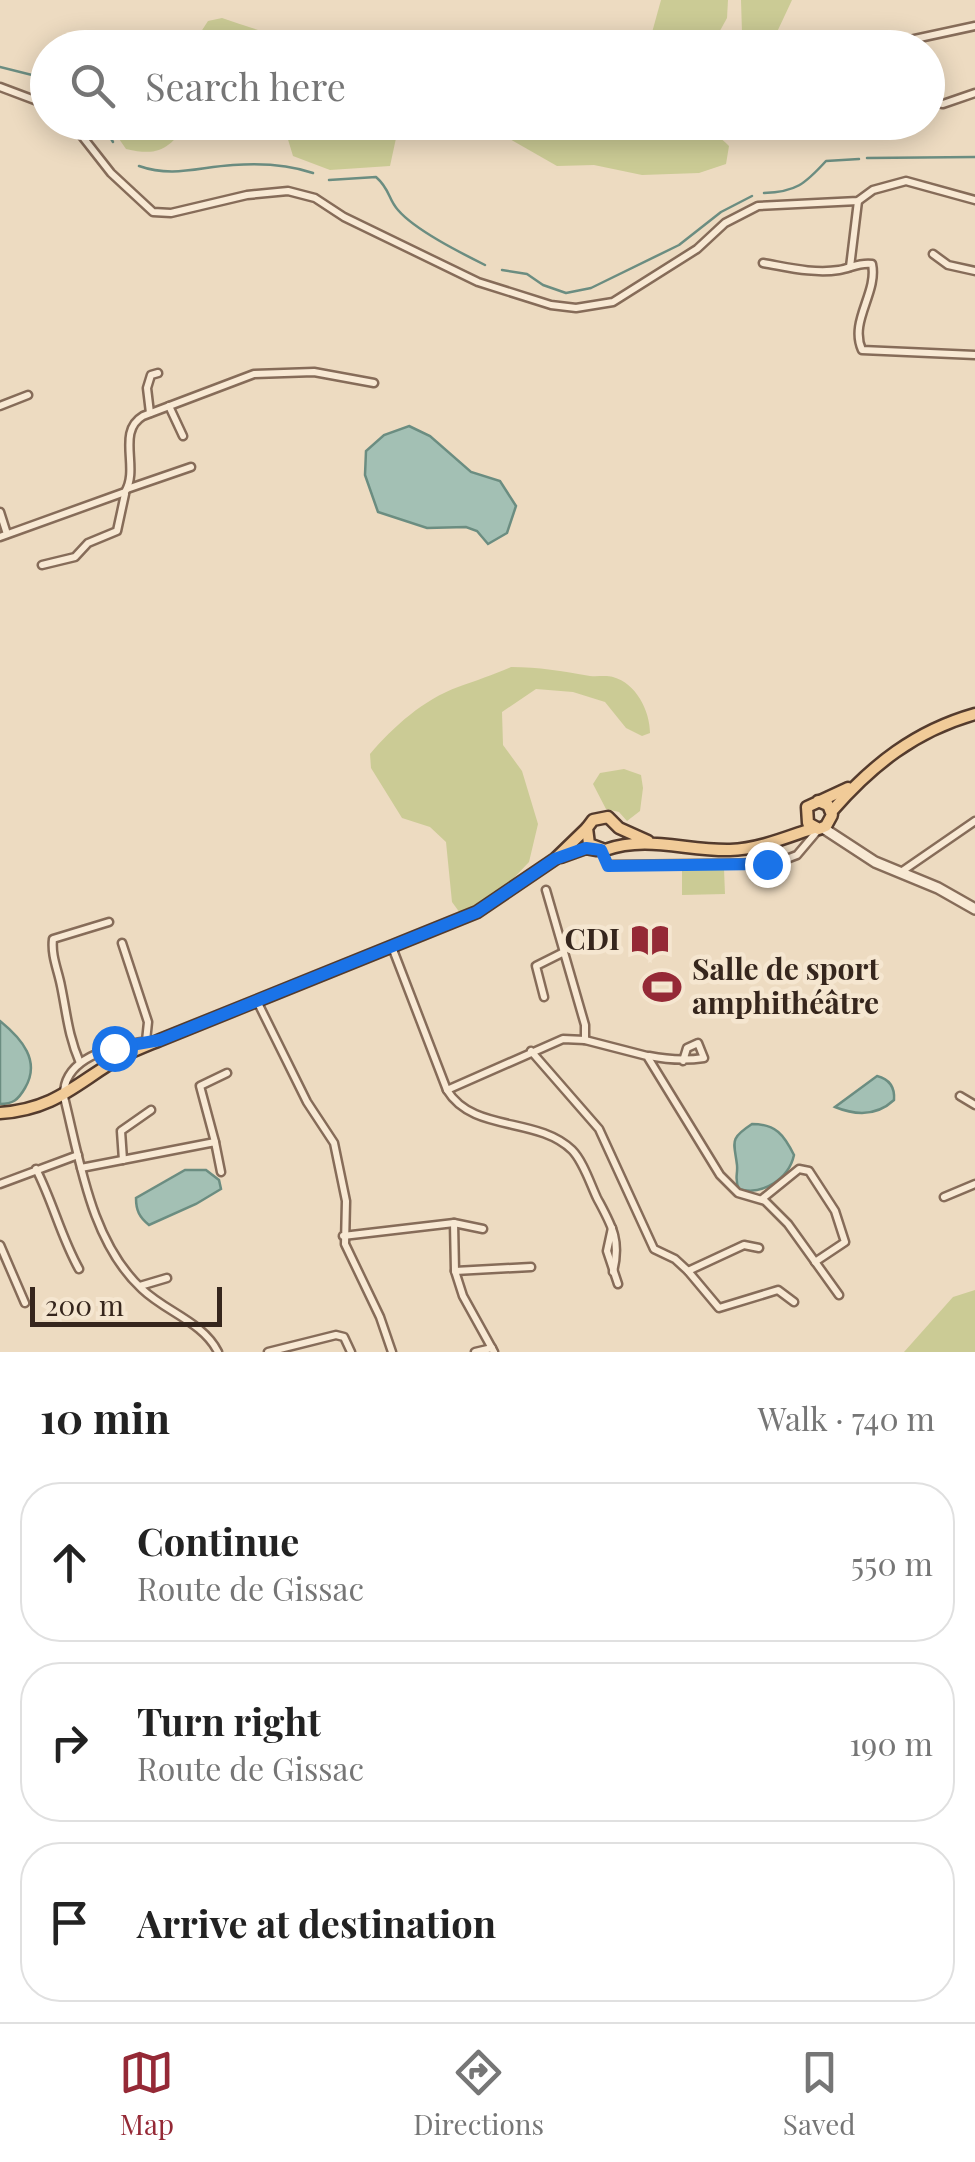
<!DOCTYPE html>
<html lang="en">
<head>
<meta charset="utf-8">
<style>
  body { margin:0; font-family:"Playfair Display",serif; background:#f2f2f2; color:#222 }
  .scale { position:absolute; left:30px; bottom:25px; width:192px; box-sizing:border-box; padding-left:10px; border:5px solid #36261d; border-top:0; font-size:28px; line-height:35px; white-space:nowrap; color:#36261d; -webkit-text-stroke:8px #f5e6d0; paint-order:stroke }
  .stop { position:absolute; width:30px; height:30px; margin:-22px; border:8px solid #1a73e8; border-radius:50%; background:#fff }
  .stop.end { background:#1a73e8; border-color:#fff; box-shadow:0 2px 10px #0008 }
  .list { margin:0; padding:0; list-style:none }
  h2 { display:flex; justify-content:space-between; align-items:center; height:130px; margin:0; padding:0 40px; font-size:42px }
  h2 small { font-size:32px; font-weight:400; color:#767676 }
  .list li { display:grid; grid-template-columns:65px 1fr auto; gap:30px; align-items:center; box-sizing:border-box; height:160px; margin:0 20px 20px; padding:0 20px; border:2px solid #e0e0e0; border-radius:40px }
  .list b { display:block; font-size:38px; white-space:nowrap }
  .list p { margin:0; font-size:32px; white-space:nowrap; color:#767676 }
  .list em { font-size:32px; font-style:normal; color:#767676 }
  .icon { flex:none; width:55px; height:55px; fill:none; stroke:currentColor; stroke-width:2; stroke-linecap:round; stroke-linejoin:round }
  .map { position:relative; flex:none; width:975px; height:1352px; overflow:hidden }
  .search { position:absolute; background:#fff; box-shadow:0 5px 25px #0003; left:30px; right:30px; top:30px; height:110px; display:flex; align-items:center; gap:25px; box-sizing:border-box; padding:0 35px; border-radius:55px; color:#767676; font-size:38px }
  .sheet { height:670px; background:#fff }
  nav { display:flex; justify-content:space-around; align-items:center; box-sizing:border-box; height:140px; border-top:2px solid #e0e0e0; background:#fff; font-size:28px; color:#767676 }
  nav a { display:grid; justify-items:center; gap:5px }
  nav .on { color:#952936 }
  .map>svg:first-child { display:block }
  .green { fill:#cbcb95 }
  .water { fill:#a3c0b4; stroke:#6b8d81; stroke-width:2.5 }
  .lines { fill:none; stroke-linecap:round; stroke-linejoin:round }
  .stream { stroke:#6b8d81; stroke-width:2.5 }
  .minor-casing { stroke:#866c59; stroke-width:11 }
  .tertiary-casing { stroke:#866c59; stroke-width:14 }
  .primary-casing { stroke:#543b2d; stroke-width:15 }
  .minor { stroke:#f8e9d4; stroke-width:6 }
  .tertiary { stroke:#f8e9d4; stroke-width:9 }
  .primary { stroke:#f1cb98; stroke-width:10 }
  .route { stroke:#1a73e8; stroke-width:12 }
  .labels { text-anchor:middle; stroke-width:9; stroke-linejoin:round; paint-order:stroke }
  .poi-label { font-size:30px; font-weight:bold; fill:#36261d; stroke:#f5e6d0; text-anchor:end }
</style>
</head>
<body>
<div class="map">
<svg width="975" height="1352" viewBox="0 0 975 1352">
  <rect width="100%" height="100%" fill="#eddbc1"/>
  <g class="green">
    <path d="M661,0H728L727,18L711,47H648Z"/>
    <path d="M741,0H792L770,47H737L742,33Z"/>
    <path d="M222,18C265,33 309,47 355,45C379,44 403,34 424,47H195V41L208,21Z"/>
    <path d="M630,122C669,129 697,112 729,146L726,164L699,173L642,175L594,165L557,166L487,126L465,123Z"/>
    <path d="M117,123V122L189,123C168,148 161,157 126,149L117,136Z"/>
    <path d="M283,123V122L405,123L398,129L390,166L330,170L293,156Z"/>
    <path d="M511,667C539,667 562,671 590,676C597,677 606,675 613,677C636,683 650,711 650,733L642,736L626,728L605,702L573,692L536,689L502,712L503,745L522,771L538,824L529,862L498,895L460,913L452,902L446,842L430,827L402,818L371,768L370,754C394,726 423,700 458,687C477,680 493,675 511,667Z"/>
    <path d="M624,769L641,775L643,788L640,811L627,821L619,812L606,809L593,784L600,773Z"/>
    <path d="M724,869L725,894L682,895V870Z"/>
    <path d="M975,1290V1352H904L953,1297Z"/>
  </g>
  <g class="water">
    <path d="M409,426L430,436L471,472L500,481L516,506L507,533L488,544L477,531L466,527L427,528L378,512L365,475L366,451L384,435Z"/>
    <path d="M0,1021C22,1039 41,1061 25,1088C18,1100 13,1104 0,1104Z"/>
    <path d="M877,1076C889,1079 895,1087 894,1100C877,1116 857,1116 835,1107Z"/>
    <path d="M752,1124C776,1124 784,1135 794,1155C789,1178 763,1196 739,1189C734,1179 738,1175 737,1165C734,1141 729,1139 752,1124Z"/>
    <path d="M185,1170H206L219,1180L221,1189L196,1204L149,1225C139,1217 136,1210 136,1198Z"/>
  </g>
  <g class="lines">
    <g class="stream">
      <path d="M0,67L48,79"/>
      <path d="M87,122L107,132L113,142"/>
      <path d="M867,158L975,157"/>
      <path d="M139,166C173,178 199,167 233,165C260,163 287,164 313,173"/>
      <path d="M329,180L376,177C390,189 388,199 398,210C415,230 461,253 485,265"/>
      <path d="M764,193C796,192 805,184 826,161L859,159"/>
      <path d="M502,270L527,274L543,285L566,293L591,288L679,245L721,212L752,196"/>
    </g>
    <g class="minor-casing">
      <g id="minor">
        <path d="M873,48L975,26"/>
        <path d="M0,87L48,105"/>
        <path d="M928,101L943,104L975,93"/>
        <path d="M71,122L111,173L153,212L171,213L247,195L288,191L315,198L344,217L478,282L551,305L576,308L613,302L697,249L725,223L758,206L858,201L873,190L906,181L975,200"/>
        <path d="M933,254L948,265L975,271"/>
        <path d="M763,263C787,267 813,274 839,270C851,268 860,262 872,264C878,293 849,321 862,350L975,355"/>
        <path d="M850,267L858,201"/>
        <path d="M0,406L28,395"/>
        <path d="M169,406L183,436"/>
        <path d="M150,413L147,388L151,375L158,373"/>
        <path d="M127,489L191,467"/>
        <path d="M0,512L7,534"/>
        <path d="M0,537L125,492C140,468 116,432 143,416L254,374L314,372L374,383"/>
        <path d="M42,565L75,557L88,543L117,531L125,494"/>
        <path d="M601,850L608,865L776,863L797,855L819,829"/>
        <path d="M901,872L975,821"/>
        <path d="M546,890L585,1025V1040"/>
        <path d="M122,943L148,1022L146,1041"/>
        <path d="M392,947L447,1090L563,1039L585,1040L647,1056L720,1175L738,1193L765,1201L788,1224L839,1295"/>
        <path d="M544,997L536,966L564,952"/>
        <path d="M257,1001L307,1102L334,1143L346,1201L345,1244L380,1317L392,1352"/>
        <path d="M149,1041C117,1045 62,1056 64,1097C80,1161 91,1242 142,1289C166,1312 203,1322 218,1352"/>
        <path d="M531,1051L599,1129L654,1249L675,1259L688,1271L719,1308L778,1290L794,1302"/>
        <path d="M649,1056C669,1060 684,1061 704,1058L698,1043L687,1048L683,1061"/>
        <path d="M80,1063C68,1035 67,1015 61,986C58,970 51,956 53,939L109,922"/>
        <path d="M447,1090C473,1133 537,1116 572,1150C583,1161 590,1183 597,1198C612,1226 621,1240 613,1272"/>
        <path d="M960,1096L975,1105"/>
        <path d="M215,1142L200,1086L227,1073"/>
        <path d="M123,1160L121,1131L151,1110"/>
        <path d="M81,1168L215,1142L221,1172"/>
        <path d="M36,1169C53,1202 61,1237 79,1269"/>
        <path d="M0,1184L78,1155"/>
        <path d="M944,1197L975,1184"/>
        <path d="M762,1199L799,1169L809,1171L835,1211L845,1242L815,1262"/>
        <path d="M454,1223L455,1271L463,1296L494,1352"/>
        <path d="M612,1228L607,1251L618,1284"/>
        <path d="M343,1236L454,1223L483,1229"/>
        <path d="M0,1245L25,1303"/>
        <path d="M455,1271L531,1267"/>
        <path d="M688,1271L744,1245L759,1248"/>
        <path d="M140,1286L167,1278"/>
        <path d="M268,1352L336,1335L344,1337L351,1352"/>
        <path d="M475,1352L492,1348"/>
      </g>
    </g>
    <g class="tertiary-casing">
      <path id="tertiary" d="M823,828L875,862L938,888L975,909"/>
    </g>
    <g class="primary-casing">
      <g id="primary">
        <path d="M818,801L828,805L832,815L826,826L819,829L808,823L807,807L848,788"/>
        <path d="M832,811C872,765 915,731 975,714"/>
        <path d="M648,841L619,828L608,817L593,820L587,828L589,844L605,850C647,835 686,851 730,850C759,849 787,837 814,828"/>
        <path d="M561,857L586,848L597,850"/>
        <path d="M0,1113C57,1109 77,1082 123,1056C135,1050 148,1045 160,1040L477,912L555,859L587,828"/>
      </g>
    </g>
    <use href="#minor" class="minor"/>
    <use href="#tertiary" class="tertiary"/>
    <use href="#primary" class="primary"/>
  </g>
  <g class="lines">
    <path class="route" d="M114,1048L160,1040L477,912L555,859L586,848L601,850L608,866L767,864"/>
  </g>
  <defs>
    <g id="library-bare" transform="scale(3)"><path d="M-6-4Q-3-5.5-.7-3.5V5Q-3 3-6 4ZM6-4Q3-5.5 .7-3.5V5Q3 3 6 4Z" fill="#952936" stroke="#f5e6d0" stroke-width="2.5" paint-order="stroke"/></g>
    <g id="stadium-bare" transform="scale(3)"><path d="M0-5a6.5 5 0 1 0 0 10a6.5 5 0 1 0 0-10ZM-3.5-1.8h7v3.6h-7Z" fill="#952936" stroke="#f5e6d0" stroke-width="2.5" paint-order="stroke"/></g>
  </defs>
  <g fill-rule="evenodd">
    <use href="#library-bare" x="650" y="940"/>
    <use href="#stadium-bare" x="662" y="987"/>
  </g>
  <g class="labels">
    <g class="poi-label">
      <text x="620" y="950">CDI</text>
      <text x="692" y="980" text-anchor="start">Salle de sport<tspan x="692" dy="34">amphithéâtre</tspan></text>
    </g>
  </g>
</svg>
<div class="scale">200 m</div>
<div class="stop" style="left:114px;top:1048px"></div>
<div class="stop end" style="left:767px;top:864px"></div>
<div class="search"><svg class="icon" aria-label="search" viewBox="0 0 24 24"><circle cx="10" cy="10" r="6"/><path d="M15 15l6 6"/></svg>Search here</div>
</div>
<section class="sheet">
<h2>10 min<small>Walk · 740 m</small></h2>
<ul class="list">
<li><svg class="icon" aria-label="ahead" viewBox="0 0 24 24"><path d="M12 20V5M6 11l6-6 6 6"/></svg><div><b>Continue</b><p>Route de Gissac</p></div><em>550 m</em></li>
<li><svg class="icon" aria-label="right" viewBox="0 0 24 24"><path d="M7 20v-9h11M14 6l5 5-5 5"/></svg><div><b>Turn right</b><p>Route de Gissac</p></div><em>190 m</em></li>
<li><svg class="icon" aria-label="arrive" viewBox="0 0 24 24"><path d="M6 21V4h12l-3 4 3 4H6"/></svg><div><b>Arrive at destination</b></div></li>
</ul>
</section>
<nav>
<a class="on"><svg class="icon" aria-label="map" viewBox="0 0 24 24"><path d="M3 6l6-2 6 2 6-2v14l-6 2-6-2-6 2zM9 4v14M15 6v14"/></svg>Map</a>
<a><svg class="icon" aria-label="directions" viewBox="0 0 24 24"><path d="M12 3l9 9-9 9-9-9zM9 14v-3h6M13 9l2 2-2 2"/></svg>Directions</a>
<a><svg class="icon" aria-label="saved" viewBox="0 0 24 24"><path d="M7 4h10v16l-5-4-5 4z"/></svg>Saved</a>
</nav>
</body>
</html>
